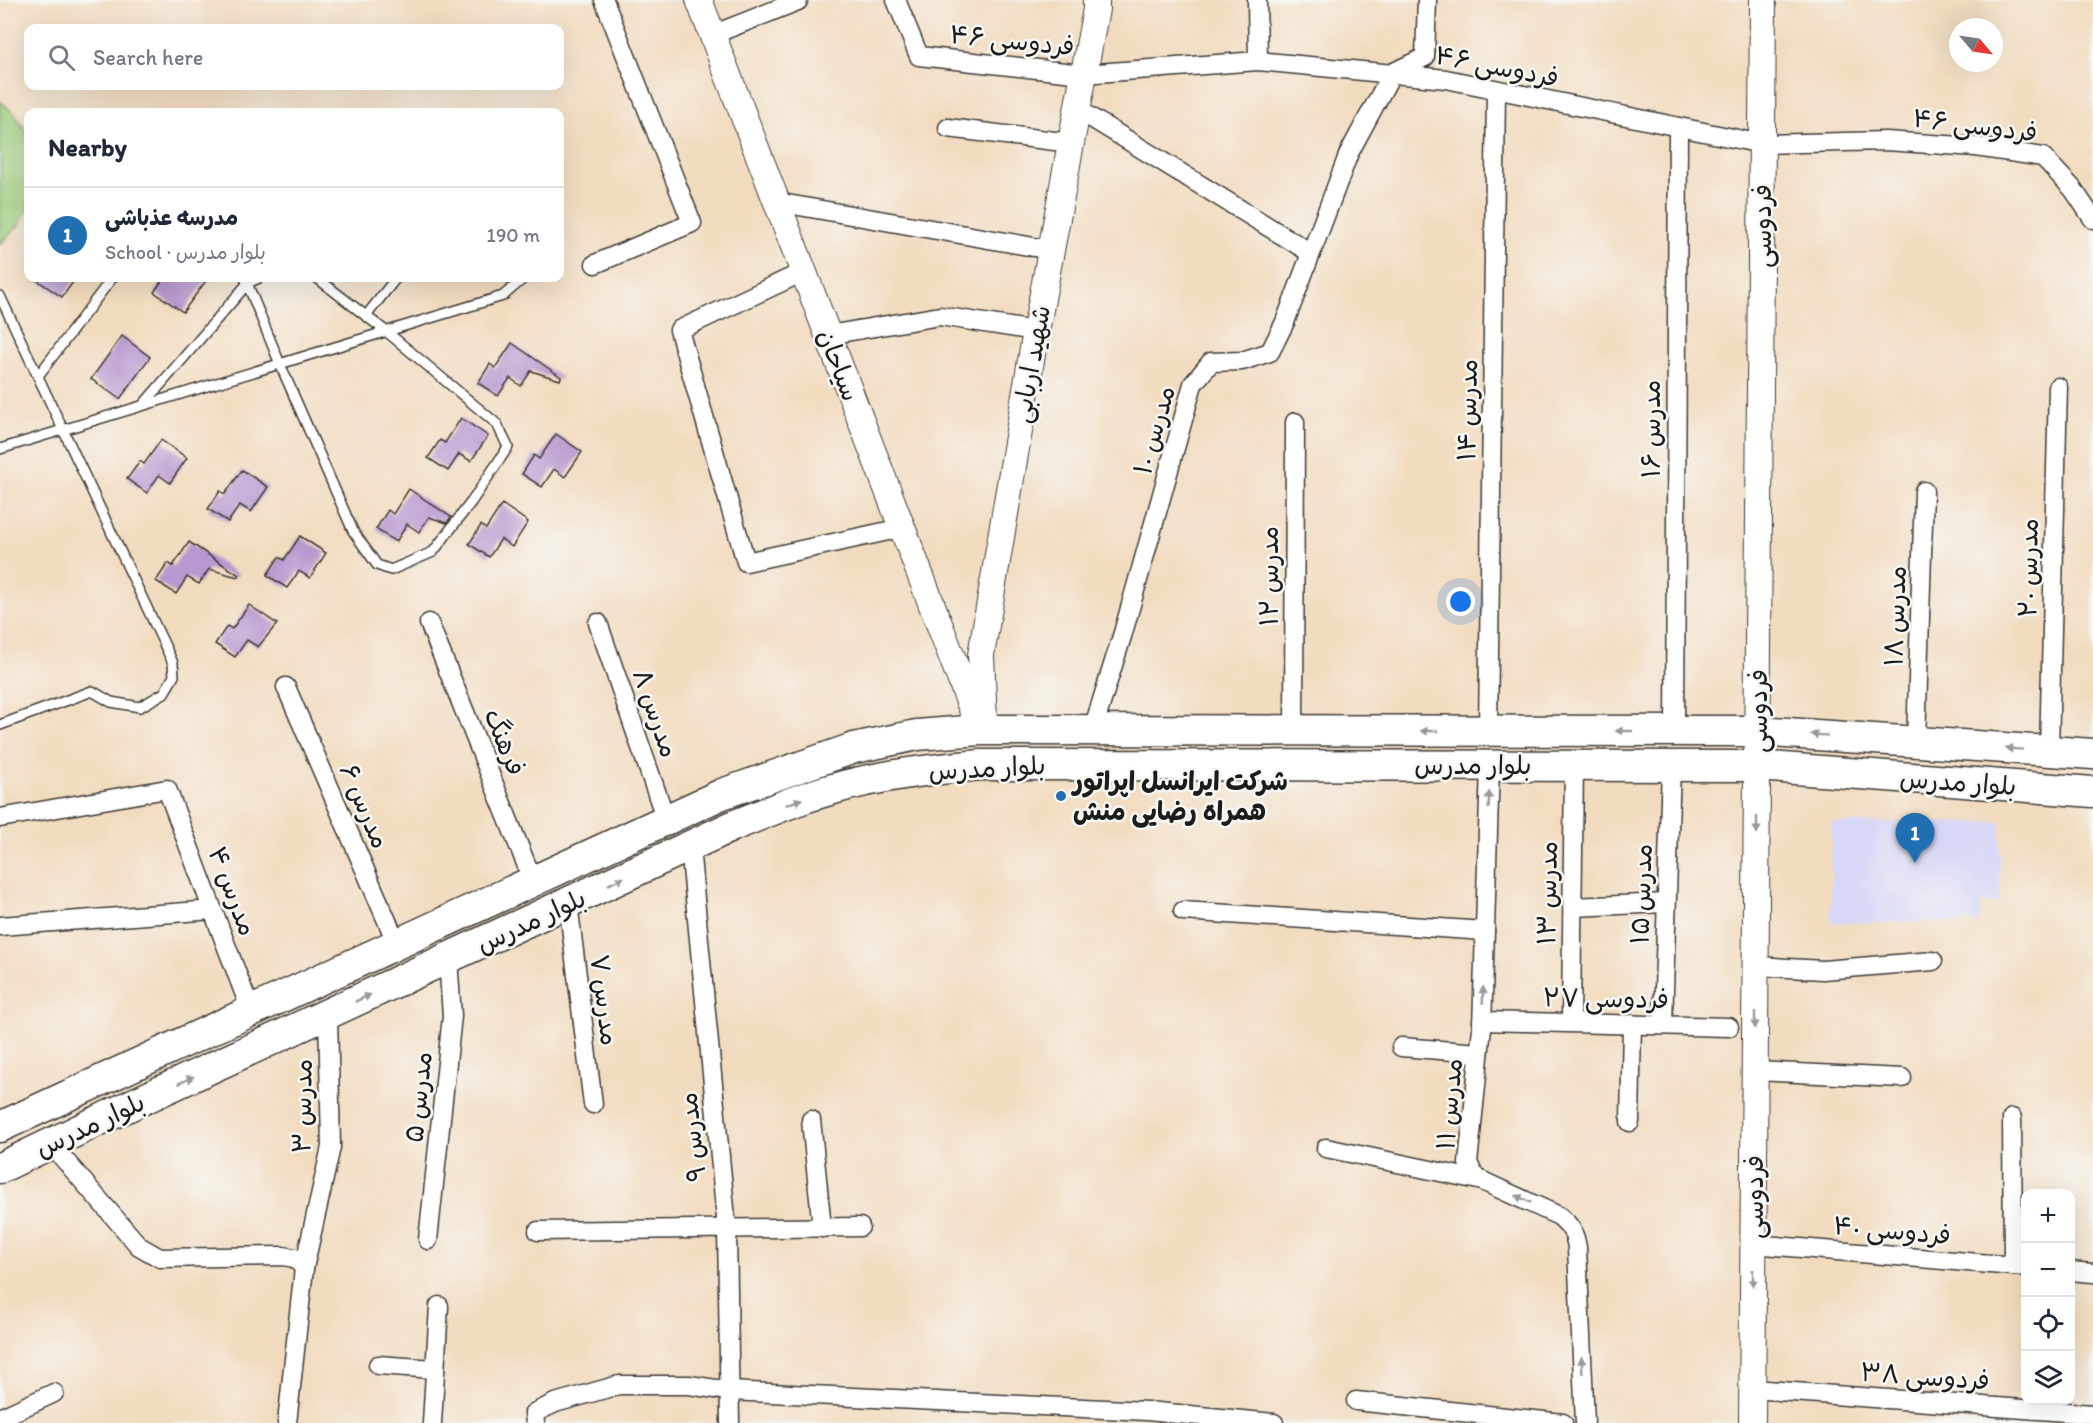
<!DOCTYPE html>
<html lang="en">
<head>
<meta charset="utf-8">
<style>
  body { margin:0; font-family:Itim,"Playpen Sans Arabic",sans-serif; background:#f6f6f7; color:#1f2937 }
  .controls { position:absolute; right:18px; bottom:18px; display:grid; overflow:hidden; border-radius:12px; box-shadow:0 6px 24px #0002 }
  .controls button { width:54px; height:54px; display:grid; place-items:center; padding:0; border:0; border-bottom:2px solid #e0e1e3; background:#fff; color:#1f2937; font:30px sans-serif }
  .compass { position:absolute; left:1949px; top:18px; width:54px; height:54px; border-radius:50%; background:#fff; box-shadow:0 6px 24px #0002; rotate:119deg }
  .you { position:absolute; left:1461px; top:602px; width:21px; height:21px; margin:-15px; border:4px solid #fff; border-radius:50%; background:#1a73e8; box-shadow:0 0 0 9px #1a73e833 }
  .badge { display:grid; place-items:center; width:39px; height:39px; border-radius:50%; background:#1f6fb2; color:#fff; font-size:20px; font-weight:700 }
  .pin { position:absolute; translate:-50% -50px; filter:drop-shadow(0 2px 3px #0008) }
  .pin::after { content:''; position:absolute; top:32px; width:21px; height:18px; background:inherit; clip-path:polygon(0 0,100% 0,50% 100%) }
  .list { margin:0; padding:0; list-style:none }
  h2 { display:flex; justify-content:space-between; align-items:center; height:78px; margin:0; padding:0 24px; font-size:26px }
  h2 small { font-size:20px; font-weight:400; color:#747a83 }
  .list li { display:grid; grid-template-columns:39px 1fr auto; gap:18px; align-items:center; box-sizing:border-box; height:96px; padding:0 24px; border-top:2px solid #e0e1e3 }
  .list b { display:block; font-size:22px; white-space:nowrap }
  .list p { margin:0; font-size:20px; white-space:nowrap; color:#747a83 }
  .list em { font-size:20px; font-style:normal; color:#747a83 }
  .icon { flex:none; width:33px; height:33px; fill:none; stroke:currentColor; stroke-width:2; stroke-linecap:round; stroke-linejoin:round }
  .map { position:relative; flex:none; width:2093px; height:1423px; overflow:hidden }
  .search { position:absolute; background:#fff; box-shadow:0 6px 24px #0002; left:24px; top:24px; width:540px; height:66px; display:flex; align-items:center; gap:15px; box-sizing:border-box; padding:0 21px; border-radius:12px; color:#747a83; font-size:22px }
  .panel { position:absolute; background:#fff; box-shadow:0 6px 24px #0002; left:24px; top:108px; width:540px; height:174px; border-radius:12px }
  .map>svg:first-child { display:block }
  .built { fill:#d7d7f8 }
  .green { fill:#9ecd7b; stroke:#5d744c; stroke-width:1.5 }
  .building { fill:#b798d0 }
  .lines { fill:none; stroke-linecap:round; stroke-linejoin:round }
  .lane-casing { stroke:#3c3934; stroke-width:12 }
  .street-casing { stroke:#3c3934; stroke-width:21 }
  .secondary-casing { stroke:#3c3934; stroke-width:28 }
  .primary-casing { stroke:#3c3934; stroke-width:33 }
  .lane { stroke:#fff; stroke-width:9 }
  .street { stroke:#fff; stroke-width:18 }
  .secondary { stroke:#fff; stroke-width:26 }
  .primary { stroke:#fff; stroke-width:30 }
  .oneway { fill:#999 }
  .poi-dot { fill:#1f6fb2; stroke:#f6f6f2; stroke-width:2 }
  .labels { text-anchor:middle; stroke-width:5; stroke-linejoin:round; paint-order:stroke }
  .street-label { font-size:26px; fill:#1c1c1c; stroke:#f6f6f2 }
  .poi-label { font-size:26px; font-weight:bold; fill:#1c1c1c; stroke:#f6f6f2; text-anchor:start }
</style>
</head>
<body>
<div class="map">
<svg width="2093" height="1423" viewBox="0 0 2093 1423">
  <rect width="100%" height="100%" fill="#f6f6f2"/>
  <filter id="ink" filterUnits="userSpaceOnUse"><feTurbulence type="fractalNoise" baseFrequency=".0167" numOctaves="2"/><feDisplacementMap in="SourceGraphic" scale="12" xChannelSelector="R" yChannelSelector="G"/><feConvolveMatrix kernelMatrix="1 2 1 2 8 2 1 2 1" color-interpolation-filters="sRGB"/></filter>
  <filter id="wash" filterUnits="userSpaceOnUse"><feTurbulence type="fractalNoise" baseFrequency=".008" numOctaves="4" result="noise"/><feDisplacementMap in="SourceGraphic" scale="24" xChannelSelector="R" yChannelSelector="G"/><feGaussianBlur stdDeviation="1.35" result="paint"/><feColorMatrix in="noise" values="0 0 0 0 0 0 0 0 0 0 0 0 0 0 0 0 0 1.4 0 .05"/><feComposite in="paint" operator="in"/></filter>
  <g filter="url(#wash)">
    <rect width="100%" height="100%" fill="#f2dcbf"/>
    <path class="built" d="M2000,822V903H1980V922L1831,923V823Z"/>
    <path class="green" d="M0,101L15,114L28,135V209L19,225L0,244Z"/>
    <g id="blocks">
      <g class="building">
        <path d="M34,278H76L62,297Z"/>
        <path d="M164,278H208L183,312L154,292Z"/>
        <path d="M122,336L150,357L120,399L91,379Z"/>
        <path d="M512,343L561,377L560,380L531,371L521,386L510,378L498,396L478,383L490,364L495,368Z"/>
        <path d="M461,418L488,436L471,461L459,454L448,471L428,458L440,440L445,443Z"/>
        <path d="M556,434L582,452L565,477L554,469L542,487L522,474L534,455L539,459Z"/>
        <path d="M161,440L187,458L170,483L159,475L147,493L127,479L140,461L144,464Z"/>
        <path d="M242,470L268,487L251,512L240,505L228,522L208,509L220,491L225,494Z"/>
        <path d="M409,489L451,517L447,523L429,517L419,532L407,524L396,542L376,529L388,510L393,514Z"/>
        <path d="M502,504L528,522L512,547L501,539L489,557L469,544L481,525L486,529Z"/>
        <path d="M300,536L326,553L310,578L299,571L287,588L267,575L279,557L284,560Z"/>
        <path d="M189,542L239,575L238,577L209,569L199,584L187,577L176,594L156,581L168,563L173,566Z"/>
        <path d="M249,605L277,624L258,647L247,640L235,657L215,644L227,626L232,629Z"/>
      </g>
    </g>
  </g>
  <g filter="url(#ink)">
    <use href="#blocks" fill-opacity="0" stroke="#3c3934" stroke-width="1.5"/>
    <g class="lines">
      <g class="lane-casing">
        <g id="lane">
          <path d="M245,278L280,364L353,531L377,565L391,570L433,552L472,501L508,447L497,424L387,332L366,316L396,278"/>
          <path d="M317,278L366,316"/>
          <path d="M0,296L173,663L174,676L164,693L140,707L111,702L92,691L0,725"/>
          <path d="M38,376L112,278"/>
          <path d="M143,405L248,283L259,278"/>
          <path d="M0,449L503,296L524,278"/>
        </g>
      </g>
      <g class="street-casing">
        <g id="street">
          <path d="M896,0L919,56L1083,74L1258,61L1446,79L1762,144L1886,141L1976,147L2043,157L2073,189L2093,219"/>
          <path d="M1257,0L1258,61"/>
          <path d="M712,35L798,1"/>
          <path d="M1077,109L1311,253"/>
          <path d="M948,128L1071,143"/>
          <path d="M776,202L1051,250"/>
          <path d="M595,264L692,223L604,0"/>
          <path d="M803,272L679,330L746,562L902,528"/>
          <path d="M828,335L940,316L1036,331"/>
          <path d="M429,623L533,881"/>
          <path d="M598,623L666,820"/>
          <path d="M286,687L397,944"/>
          <path d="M1093,729L1123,633L1193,384L1211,362L1242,361L1270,352L1285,322L1349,153L1392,73L1425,57L1427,0"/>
          <path d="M1294,730L1295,422"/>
          <path d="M1488,731L1496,90"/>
          <path d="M1675,731L1678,128"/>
          <path d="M1916,742L1924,491"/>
          <path d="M2049,751L2058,387"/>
          <path d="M1490,765L1482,1028L1468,1163L1474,1175L1478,1179L1559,1216C1570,1225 1575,1233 1577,1248L1585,1423"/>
          <path d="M0,818L167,789L251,1011"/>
          <path d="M690,847L727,1229L730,1423"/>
          <path d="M568,903L593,1104"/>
          <path d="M1572,907L1666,903"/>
          <path d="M1183,911L1485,931"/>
          <path d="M0,926L213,910"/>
          <path d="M1756,966L1823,970L1933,961"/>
          <path d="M1482,1021L1729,1027"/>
          <path d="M1571,1022L1574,765"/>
          <path d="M1663,1024L1671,766"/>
          <path d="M1401,1047L1479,1053"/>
          <path d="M1755,1071L1902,1078"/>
          <path d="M2012,1118L2013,1266"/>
          <path d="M811,1120L822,1228"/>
          <path d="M1630,1122L1632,1024"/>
          <path d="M50,1143L139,1246L160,1258L283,1256L295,1258L304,1268L287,1423"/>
          <path d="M1326,1148L1483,1181"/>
          <path d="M538,1231L860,1227"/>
          <path d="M428,1240L452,1016L448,959"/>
          <path d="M1753,1244L2026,1267"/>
          <path d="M304,1268L331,1147L328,1014"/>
          <path d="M2070,1271L2093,1273"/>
          <path d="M378,1365L435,1369"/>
          <path d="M1752,1389L2093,1414"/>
          <path d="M1356,1401L1563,1423"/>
          <path d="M0,1418L54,1393"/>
          <path d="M432,1423L439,1306"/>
          <path d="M535,1423L534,1413L555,1403L619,1385H689L729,1391L1147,1411L1274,1423"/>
        </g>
      </g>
      <g class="secondary-casing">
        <g id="secondary">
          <path d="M699,0L980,730"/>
          <path d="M984,722L981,655L1036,331L1096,9V0"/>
          <path d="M1752,1423L1763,0"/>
        </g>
      </g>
      <g class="primary-casing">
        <g id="primary">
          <path d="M0,1127L722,794L854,748L917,735L980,730L1758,731L2093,754"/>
          <path d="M0,1168L133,1104L735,825C758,816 781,806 804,798C861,778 921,770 981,765L1757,766L2093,792"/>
        </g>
      </g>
      <use href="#lane" class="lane"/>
      <use href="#street" class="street"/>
      <use href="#secondary" class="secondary"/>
      <use href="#primary" class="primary"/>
    </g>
    <defs><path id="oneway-solid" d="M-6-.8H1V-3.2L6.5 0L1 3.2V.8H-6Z" transform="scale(1.5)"/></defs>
    <g class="oneway">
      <use href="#oneway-solid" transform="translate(1429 731) rotate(-180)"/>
      <use href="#oneway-solid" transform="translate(1624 731) rotate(-180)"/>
      <use href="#oneway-solid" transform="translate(1819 735) rotate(-176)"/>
      <use href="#oneway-solid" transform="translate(2014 749) rotate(-176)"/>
      <use href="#oneway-solid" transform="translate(1489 800) rotate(-88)"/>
      <use href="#oneway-solid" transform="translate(794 802) rotate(-21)"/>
      <use href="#oneway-solid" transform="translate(1757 825) rotate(90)"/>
      <use href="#oneway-solid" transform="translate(616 881) rotate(-25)"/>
      <use href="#oneway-solid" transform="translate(1483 995) rotate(-88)"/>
      <use href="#oneway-solid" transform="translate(363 998) rotate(-25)"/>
      <use href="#oneway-solid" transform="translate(1755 1020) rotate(90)"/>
      <use href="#oneway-solid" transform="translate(186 1080) rotate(-25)"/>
      <use href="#oneway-solid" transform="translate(1523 1199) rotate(-156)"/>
      <use href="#oneway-solid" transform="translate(1753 1278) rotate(90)"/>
      <use href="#oneway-solid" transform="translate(1582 1365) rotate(-93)"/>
    </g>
  </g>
  <circle class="poi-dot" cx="1061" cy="796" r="6"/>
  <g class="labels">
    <g class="street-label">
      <text transform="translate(1012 40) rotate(6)" y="9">فردوسی ۴۶</text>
      <text transform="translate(1497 66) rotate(11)" y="9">فردوسی ۴۶</text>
      <text transform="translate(1975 125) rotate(7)" y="9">فردوسی ۴۶</text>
      <text transform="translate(1762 226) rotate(-90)" y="9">فردوسی</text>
      <text transform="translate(1031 364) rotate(-80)" y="9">شهید اربابی</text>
      <text transform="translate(839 365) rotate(69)" y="9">سیاحان</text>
      <text transform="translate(1467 410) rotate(-89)" y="9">مدرس ۱۴</text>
      <text transform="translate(1651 429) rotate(-90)" y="9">مدرس ۱۶</text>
      <text transform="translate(1154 430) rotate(-74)" y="9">مدرس ۱۰</text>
      <text transform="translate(2028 568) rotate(-89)" y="9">مدرس ۲۰</text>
      <text transform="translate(1269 576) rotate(-90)" y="9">مدرس ۱۲</text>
      <text transform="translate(1895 616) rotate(-88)" y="9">مدرس ۱۸</text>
      <text transform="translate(1758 711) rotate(-90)" y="9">فردوسی</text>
      <text transform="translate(656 713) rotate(71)" y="9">مدرس ۸</text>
      <text transform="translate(505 742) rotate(68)" y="9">فرهنگ</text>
      <text x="1473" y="774">بلوار مدرس</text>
      <text transform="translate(987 768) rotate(-3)" y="9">بلوار مدرس</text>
      <text transform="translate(1958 782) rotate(4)" y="9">بلوار مدرس</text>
      <text transform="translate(365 806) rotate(67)" y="9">مدرس ۶</text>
      <text transform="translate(233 891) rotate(69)" y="9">مدرس ۴</text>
      <text transform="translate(1547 893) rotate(-89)" y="9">مدرس ۱۳</text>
      <text transform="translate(1641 894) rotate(-88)" y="9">مدرس ۱۵</text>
      <text transform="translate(531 921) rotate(-25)" y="9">بلوار مدرس</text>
      <text transform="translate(1606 998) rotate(1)" y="9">فردوسی ۲۷</text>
      <text transform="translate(605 1000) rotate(83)" y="9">مدرس ۷</text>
      <text transform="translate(418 1097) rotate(-84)" y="9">مدرس ۵</text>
      <text transform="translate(1449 1104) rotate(-85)" y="9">مدرس ۱۱</text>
      <text transform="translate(302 1106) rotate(-89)" y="9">مدرس ۳</text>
      <text transform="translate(90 1125) rotate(-25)" y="9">بلوار مدرس</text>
      <text transform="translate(692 1137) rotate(-96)" y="9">مدرس ۹</text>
      <text transform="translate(1754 1197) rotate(-90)" y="9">فردوسی</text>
      <text transform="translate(1892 1230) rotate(5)" y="9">فردوسی ۴۰</text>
      <text transform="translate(1925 1376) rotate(4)" y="9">فردوسی ۳۸</text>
    </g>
    <g class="poi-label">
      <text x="1073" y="790">شرکت ایرانسل اپراتور<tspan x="1073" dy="30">همراه رضایی منش</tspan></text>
    </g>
  </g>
</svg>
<div class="controls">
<button>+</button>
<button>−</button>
<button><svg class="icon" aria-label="locate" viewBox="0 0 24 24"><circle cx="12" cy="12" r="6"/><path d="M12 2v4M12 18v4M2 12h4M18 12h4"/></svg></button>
<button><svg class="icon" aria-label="layers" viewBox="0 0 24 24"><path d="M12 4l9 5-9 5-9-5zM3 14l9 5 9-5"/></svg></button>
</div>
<svg class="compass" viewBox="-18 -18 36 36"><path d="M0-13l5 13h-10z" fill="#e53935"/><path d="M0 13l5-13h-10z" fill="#747a83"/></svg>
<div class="you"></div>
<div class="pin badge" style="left:1915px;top:863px">1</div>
<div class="search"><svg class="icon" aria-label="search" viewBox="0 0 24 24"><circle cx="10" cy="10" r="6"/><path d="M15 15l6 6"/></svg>Search here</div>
<section class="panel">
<h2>Nearby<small></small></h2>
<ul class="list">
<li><span class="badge">1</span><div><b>مدرسه عذباشی</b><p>School · بلوار مدرس</p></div><em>190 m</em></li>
</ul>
</section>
</div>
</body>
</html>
